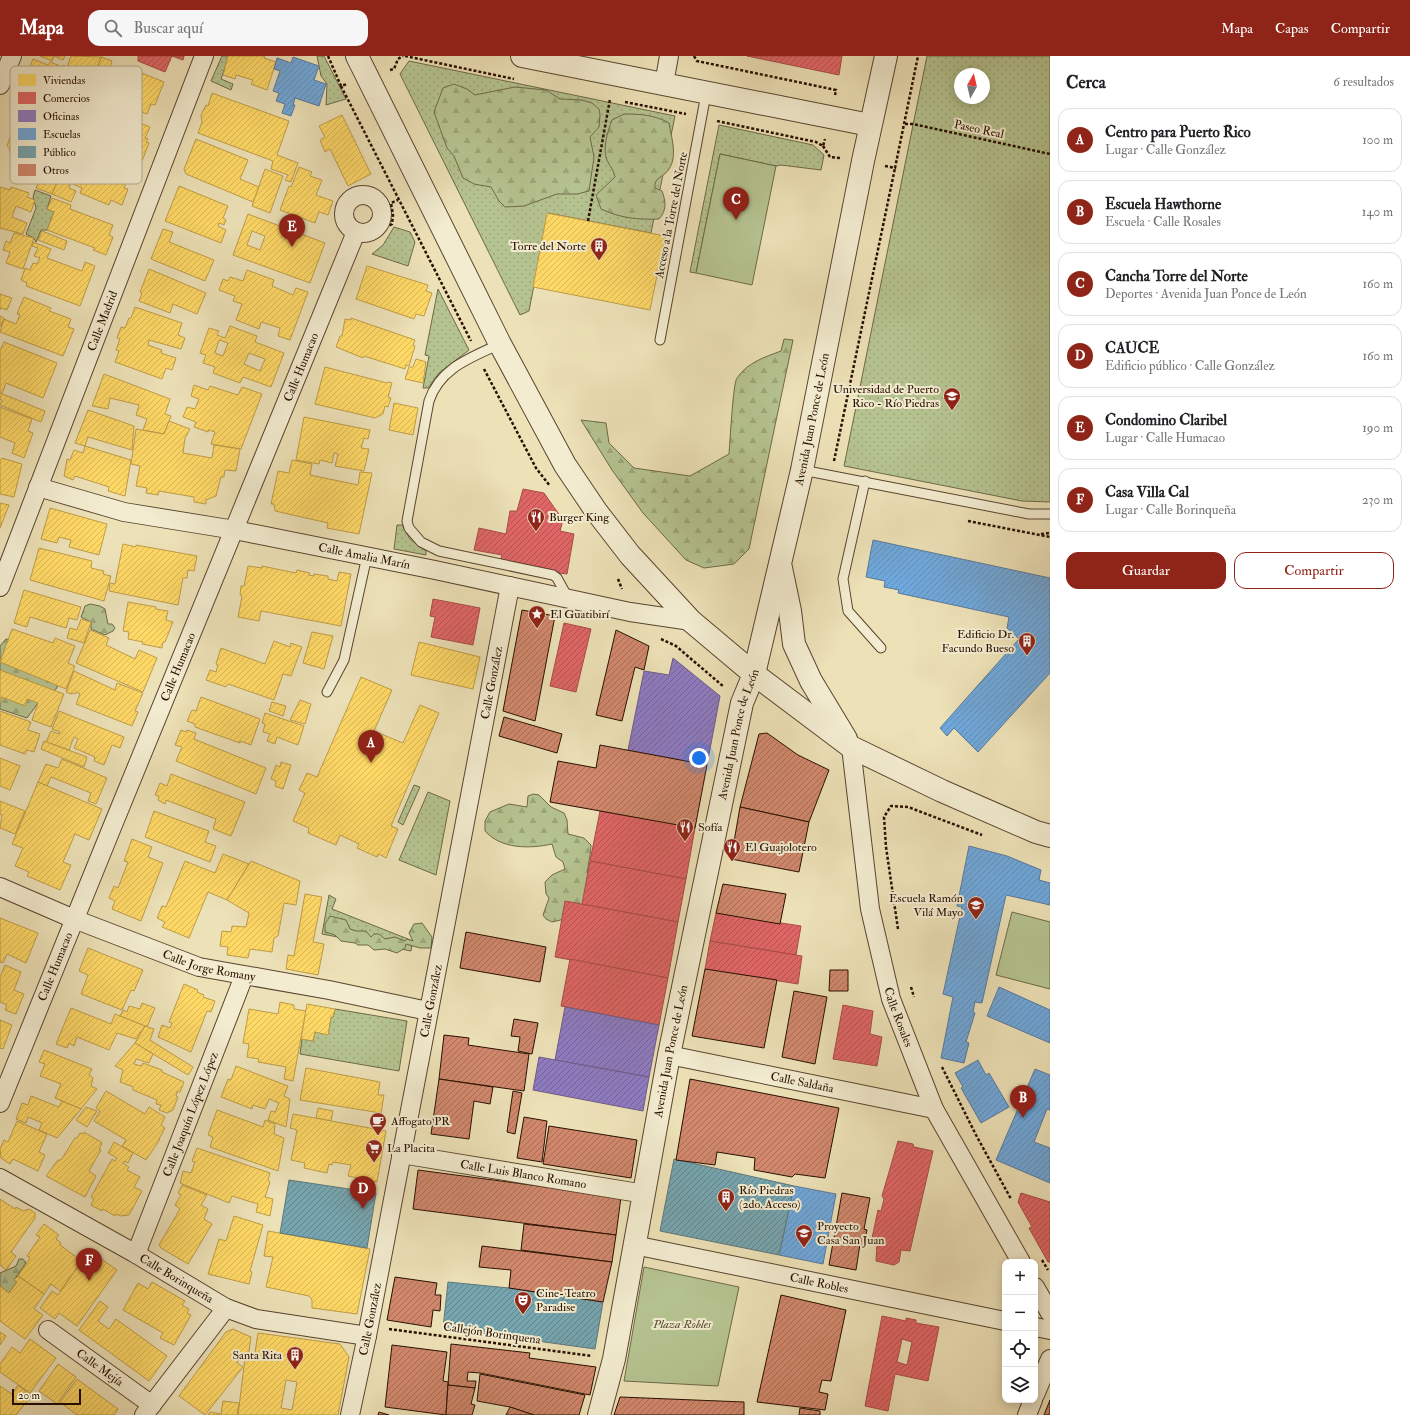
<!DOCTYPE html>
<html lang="es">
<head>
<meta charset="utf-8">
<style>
  body { margin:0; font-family:"IM FELL Double Pica",serif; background:#f6f6f6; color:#202124 }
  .controls { position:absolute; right:12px; bottom:12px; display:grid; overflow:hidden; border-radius:8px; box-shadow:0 2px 10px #0003 }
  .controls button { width:36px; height:36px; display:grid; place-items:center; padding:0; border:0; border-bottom:1px solid #e0e0e0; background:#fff; color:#202124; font:20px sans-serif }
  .compass { position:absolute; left:954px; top:12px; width:36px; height:36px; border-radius:50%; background:#fff; box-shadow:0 2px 10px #0003; rotate:8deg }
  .scale { position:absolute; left:12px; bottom:10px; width:69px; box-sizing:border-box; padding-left:4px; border:2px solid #280f00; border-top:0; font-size:11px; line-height:14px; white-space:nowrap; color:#280f00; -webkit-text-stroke:3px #f3ecd0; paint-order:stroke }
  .you { position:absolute; left:699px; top:702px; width:14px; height:14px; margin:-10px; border:3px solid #fff; border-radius:50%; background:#1a73e8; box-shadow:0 0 0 6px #1a73e833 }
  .badge { display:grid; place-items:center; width:26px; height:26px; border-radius:50%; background:#8f2418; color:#fff; font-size:13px; font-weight:700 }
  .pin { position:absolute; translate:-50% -33px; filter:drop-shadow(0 1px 2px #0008) }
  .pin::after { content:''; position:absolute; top:21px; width:14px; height:12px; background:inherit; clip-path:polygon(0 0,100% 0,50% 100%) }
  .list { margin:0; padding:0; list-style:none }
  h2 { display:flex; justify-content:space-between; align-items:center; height:52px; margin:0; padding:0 16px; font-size:17px }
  h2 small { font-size:13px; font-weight:400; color:#757577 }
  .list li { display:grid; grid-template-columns:26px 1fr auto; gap:12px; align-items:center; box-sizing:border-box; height:64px; margin:0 8px 8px; padding:0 8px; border:1px solid #e0e0e0; border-radius:12px }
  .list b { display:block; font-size:15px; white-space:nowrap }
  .list p { margin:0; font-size:13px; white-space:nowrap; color:#757577 }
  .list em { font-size:13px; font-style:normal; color:#757577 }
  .actions { display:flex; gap:8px; padding:12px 16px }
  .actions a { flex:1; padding:9px 0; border:1px solid #8f2418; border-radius:12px; text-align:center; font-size:14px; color:#8f2418 }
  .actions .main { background:#8f2418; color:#fff }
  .icon { flex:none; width:22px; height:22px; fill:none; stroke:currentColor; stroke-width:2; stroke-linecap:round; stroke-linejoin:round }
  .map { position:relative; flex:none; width:1050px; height:1359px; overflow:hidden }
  header { display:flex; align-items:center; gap:24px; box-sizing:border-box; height:56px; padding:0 20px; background:#8f2418; color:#fff }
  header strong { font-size:19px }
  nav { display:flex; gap:22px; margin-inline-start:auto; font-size:14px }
  .search { width:280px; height:36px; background:#f6f6f6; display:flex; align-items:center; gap:10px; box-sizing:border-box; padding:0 14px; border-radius:12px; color:#757577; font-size:15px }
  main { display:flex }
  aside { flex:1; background:#fff }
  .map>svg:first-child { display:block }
  .grass { fill:url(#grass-dots); stroke:#6e6948; fill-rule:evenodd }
  .forest { fill:url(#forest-firs); stroke:#6e6948 }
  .park { fill:#b5c390; stroke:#6e6948 }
  .homes { fill:url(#homes-hatch); stroke:#be9c47; fill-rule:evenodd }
  .shops { fill:url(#shops-hatch); stroke:#a94c47; fill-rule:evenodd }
  .offices { fill:url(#offices-hatch); stroke:#6f5b88 }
  .schools { fill:url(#schools-hatch); stroke:#5a7a9a }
  .public { fill:url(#public-hatch); stroke:#5f787a }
  .building { fill:url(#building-hatch); stroke:#280f00 }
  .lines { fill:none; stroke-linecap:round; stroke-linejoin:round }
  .service-casing { stroke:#59442e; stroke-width:11 }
  .minor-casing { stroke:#59442e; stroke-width:20 }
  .tertiary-casing { stroke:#59442e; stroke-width:24 }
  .path { stroke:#280f00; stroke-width:2.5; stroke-dasharray:3 2; stroke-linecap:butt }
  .service { stroke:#f3ecd0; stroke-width:9 }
  .minor { stroke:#f3ecd0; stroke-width:18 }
  .tertiary { stroke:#f3ecd0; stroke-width:22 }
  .labels { text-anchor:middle; stroke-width:4; stroke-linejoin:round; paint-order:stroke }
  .street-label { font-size:12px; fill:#280f00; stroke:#f3ecd0 }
  .poi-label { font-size:12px; fill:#280f00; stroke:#f3ecd0; text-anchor:start }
  .park-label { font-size:12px; font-style:italic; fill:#594e32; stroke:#f3ecd0 }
  .key { fill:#f3ecd0; stroke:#b6aa92; stroke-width:1 }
  .key-label { font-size:11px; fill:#280f00 }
</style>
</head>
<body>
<header>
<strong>Mapa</strong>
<div class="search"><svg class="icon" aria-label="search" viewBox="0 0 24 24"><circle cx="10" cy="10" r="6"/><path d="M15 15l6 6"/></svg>Buscar aquí</div>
<nav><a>Mapa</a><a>Capas</a><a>Compartir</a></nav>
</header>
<main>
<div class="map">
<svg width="1050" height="1359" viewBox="0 0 1050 1359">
  <defs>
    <pattern id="grass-dots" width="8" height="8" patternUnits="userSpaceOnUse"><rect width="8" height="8" fill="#b5c390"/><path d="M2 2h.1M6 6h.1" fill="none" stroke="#9ca67a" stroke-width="1.8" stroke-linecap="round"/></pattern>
    <pattern id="forest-firs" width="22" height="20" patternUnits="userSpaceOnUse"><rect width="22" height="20" fill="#b5c390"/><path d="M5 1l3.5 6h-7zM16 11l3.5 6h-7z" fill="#9ca67a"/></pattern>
    <pattern id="homes-hatch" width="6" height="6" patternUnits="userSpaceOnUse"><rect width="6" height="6" fill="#ffd966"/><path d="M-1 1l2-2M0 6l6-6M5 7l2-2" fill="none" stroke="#dbb957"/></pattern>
    <pattern id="shops-hatch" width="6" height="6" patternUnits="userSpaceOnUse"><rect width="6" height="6" fill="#e06666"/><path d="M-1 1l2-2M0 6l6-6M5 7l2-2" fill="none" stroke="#b65252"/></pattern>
    <pattern id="offices-hatch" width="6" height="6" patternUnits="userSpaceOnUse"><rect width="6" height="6" fill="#8e7cc3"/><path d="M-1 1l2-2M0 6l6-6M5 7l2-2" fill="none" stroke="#74649c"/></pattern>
    <pattern id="schools-hatch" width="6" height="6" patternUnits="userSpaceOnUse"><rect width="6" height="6" fill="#6fa8dc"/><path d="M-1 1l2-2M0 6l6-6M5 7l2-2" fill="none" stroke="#608fbb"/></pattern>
    <pattern id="public-hatch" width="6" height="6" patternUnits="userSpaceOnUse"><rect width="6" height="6" fill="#76a5af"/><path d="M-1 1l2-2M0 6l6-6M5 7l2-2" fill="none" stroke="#61858c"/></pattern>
    <pattern id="building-hatch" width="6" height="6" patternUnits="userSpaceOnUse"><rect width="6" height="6" fill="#d1886d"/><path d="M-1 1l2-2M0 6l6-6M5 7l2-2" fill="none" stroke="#aa6e57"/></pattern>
  </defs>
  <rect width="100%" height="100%" fill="#ede1b7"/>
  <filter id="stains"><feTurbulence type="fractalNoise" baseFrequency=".005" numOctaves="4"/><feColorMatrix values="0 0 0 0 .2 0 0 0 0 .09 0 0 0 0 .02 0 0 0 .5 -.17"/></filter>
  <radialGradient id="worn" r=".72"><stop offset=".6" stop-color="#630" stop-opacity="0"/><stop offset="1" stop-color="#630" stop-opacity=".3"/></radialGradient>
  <g class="grass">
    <path d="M222,0H229L221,23L233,28L231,34L211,25Z"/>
    <path d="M317,0H324L346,43L326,49L327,28L321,20Z"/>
    <path d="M927,0H1050V446L1022,445L844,410ZM960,18H984V42H960Z"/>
    <path d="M409,5L675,60L651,177L548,157L529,255L520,259L400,18Z"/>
    <path d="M719,69L813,89L824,99L821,114L781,109L776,110L720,98L696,217L690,216Z"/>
    <path d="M35,134L51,140L47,153L54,156L47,174H41L36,186L34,182L26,178L36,152L33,141Z"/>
    <path d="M394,171L410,176L415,186L408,210L372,198L383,189Z"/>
    <path d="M438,233L469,294L439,317L428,332H423L429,300L425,299Z"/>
    <path d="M397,469H402L410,483L426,495V499L394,493Z"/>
    <path d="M414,729L420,731L403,769L398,766Z"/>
    <path d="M428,736L450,745L436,819L399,804Z"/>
    <path d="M329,839L336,843L332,853L413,885L411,895L322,878Z"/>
    <path d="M335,953L407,965L399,1015L300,998L302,983L313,985L315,976L328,978L331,961H333Z"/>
  </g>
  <g class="forest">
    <path d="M454,28L467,33L475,39L515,31L546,34L560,43L582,44L592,47L599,53L600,59L599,71L590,81L594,101L589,135L577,138H557L524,150L505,151L499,145L491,131L474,128L463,122L454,100L447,92L434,56L443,32Z"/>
    <path d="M624,58C640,58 655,59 669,67C671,80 678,100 669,113C665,121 653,121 655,132L662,135C666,146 667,154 659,163C638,164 620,162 601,153L596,139L615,121C614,114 610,111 607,104C602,92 608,75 612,64Z"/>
    <path d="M784,283L793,284L749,493L734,508L704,512L686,504L643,457L612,414L581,364L606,367L609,387L634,412L690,420L729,398C730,386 733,327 737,322C748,306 765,301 781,295Z"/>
    <path d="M90,548L100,550L105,553L108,568H112L115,572L113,575L105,579L91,573V566L81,561L85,550Z"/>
    <path d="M6,583L13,584L58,626L57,632L38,647L27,662L0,653V590Z"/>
    <path d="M533,738L539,739L551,751L564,757L567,764L568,778L584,782L591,789C591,797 589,803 588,811C585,827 597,839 590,857L552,866L546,863L543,859L549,842L546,838L545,826L552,819L565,813L563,806L556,801L552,788C529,793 501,793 485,775V765L490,756L509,748L527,751L528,740Z"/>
    <path d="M330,860L346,864L350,873L356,875H366L371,881L374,878H379L385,883L395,881L405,885L407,883L413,885L409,877L414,868L422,867L432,881L431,892H420L406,888L405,892L397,897L385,893L374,894L368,889H358L355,887L341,885L335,879L325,876V868Z"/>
    <path d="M19,1203H23L26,1207L14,1224L17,1226L9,1237L0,1230V1217L16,1210Z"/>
  </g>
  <g class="park">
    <path d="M720,98L776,110L752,229L696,217Z"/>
    <path d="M1012,856L1050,866V933L996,919Z"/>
    <path d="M644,1211L739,1231L718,1330L624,1325Z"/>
  </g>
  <g class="homes">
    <path d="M40,0H65L63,4L54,0L52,5Z"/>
    <path d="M71,0L102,1L96,13L89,10L78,38L27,18L33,3L48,9L50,6L63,11V9L67,11Z"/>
    <path d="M228,0H265L264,2L276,6L267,34L251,28L253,24L236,19L235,23L223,19Z"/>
    <path d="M102,1L112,5L109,15L128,22L132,13L164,26L155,49L151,48L147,58L88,34L94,19L98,20L100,15L96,13Z"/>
    <path d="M212,37L289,65L277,99L298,107L291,126L285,124L288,119L271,113L273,105L198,77L202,66L201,59L206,49L208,50Z"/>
    <path d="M94,49L150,71L145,82L148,83L146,86L149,87L142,105L129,100L124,112L103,104L106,95L93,90L90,98L70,90L80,62L88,65Z"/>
    <path d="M342,59L371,118L348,130L330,93L325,96L320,84L325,81L319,70Z"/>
    <path d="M14,79L51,93L38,126L10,115L17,98L9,95L10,92L7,90L10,81L13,82Z"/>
    <path d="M196,83L248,104L240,123L259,131L253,146L186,118L184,113Z"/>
    <path d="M82,104L128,122L124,132L128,133L122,149L111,144L109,149L80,137L82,132L71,127L69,132L76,135L71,146L52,138L62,112L77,118Z"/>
    <path d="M299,111L312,116L310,120L322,124L316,139L333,145L328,159L319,156L315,167L280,154L289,130L291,131Z"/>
    <path d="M265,113L283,120L270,157L252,150Z"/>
    <path d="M48,115L60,119L52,138L36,132L40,123L45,125Z"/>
    <path d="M179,130L228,150L223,162L226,164L224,169L219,167L218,170L226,174L221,187L165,165Z"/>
    <path d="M0,131L10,134L11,131L29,137L27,141L35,144L31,156L16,150L12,161L27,167L23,178L0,172Z"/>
    <path d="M52,142L71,149L70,153L113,169L109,179L113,181L106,199L93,194L95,192L47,174L54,156L47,153Z"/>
    <path d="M547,157L665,180L650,254L533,231Z"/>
    <path d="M248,158L325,187L310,227L233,199ZM252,175L265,180L260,194L247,189Z"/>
    <path d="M163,173L173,176L169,186L214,204L205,225L151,203Z"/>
    <path d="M42,175L67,185L64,194L38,184Z"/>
    <path d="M14,177L34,182L23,213L6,207L10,196L3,194L6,185L10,187Z"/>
    <path d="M33,186L51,193L47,202L82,215L85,206L95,210L80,250L26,230L27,227L21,224L25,212L30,214L33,207L37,208L40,202L34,200L38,192L32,190Z"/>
    <path d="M367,210L428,229L426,235L432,237L424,260L416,258L414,263L356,243Z"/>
    <path d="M149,213L206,237L197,258L173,248L170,257L139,245L142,237L140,236Z"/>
    <path d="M247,214L274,224L272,230L293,239L296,232L308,236L290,284L278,280L280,272L261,266L259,273L236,264L242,248L233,245L235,240L219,234L223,223L228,225L230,221L243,225Z"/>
    <path d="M0,238L12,242L7,254L1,252L0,254Z"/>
    <path d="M24,241L51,252L49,255L71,263L68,271L74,273L63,300L0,276L4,263L16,268L20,259L17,258Z"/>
    <path d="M135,251L182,267L178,279L185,282L181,293L149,284L148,289L162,294L161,297L176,302L172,314L166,312L162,323L115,306L119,295L116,294L120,283L117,282L121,271L125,272L129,262H131Z"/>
    <path d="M0,260L4,262L0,271Z"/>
    <path d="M351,262L415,284L413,289L415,290L409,310L406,309L405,313L364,300L363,302L336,291L340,280H342L345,263L351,264Z"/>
    <path d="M230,270L257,280L255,286L284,297L271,331L243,321L240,327L213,317L215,311L203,307L206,299L200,297L209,272L219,275L217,279L225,282ZM219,284L228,287L223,300L215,297ZM249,297L265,303L260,315L244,308Z"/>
    <path d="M4,286L57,307L43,342L6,327L2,338L0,337V295Z"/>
    <path d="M416,303L426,306L423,327L405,323L409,311H413Z"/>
    <path d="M325,311L387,327L388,326L392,327L388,341L391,342L388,351L385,350L383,358L375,362L315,348Z"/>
    <path d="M104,318L170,343L165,358L171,360L164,378L143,374L147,363L136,359L139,349L110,342L108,353L92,350Z"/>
    <path d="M194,329L208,334L210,330L238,339L242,331L262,338L241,393L211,388L215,376L209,374L208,376L194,371L196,366L183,361L187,351L195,353L199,343L191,340Z"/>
    <path d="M0,337L45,355L41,366L0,349L2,344L0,343Z"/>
    <path d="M394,347L418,352L413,379L389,374Z"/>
    <path d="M0,351L32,363L28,375L33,377L24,402L12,397L15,387L0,381Z"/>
    <path d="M88,354L134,370L132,394L88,381L85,390L75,387Z"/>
    <path d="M304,361L370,374L368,383L364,382L361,392L369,393L364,415L335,410L338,398L334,397L332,407L320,404L319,408L296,404Z"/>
    <path d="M169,365L190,373L185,382L183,397L212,402L214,389L240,393L236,415L225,414L224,421H221L216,440L206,444V448L194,446V441L159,435L158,439L146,437L147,432L136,430L140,410L131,408L136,373L164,378Z"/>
    <path d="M85,390L131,404L125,440L108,435L109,431L75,420L73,424L64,420L67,403L70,404L74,394L83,397Z"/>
    <path d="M2,402L22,408L14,441L0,438V404Z"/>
    <path d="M292,404L312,408L310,419L358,429L360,416L372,417L359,478L327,472L328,467L275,455L274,448H271L278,415L289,417Z"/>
    <path d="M0,447L9,449L0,472Z"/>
    <path d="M50,452L107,468L99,499L69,491L71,484L59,481L57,487L41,483Z"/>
    <path d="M123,488L136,491V489L197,500L194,515L188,514L187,522H183L178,549L109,535L110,527L115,528Z"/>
    <path d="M39,492L92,505L91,512L104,515L103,518L111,520L104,545L30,524Z"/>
    <path d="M248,510L262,512V510L296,517L297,514L310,517L309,519L314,520V518L328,520V523L337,525L339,516L351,518L341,570L261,555L259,565L238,561L242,540L240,539L241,530H244Z"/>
    <path d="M24,534L81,551L77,564L69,562L66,572L30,561L27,571L14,567Z"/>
    <path d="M128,546L156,551V553L168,555L166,564L173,566L165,586H163L162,592L142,588L143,586L128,583L129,576L123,575Z"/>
    <path d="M81,563L91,566L84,587L67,582L70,572L77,574Z"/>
    <path d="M12,573L53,587L55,582L75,590L68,607L75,610L66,633L0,606Z"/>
    <path d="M90,574L109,582L106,589L135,603L139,594L157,602L143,636L76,607Z"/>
    <path d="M312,576L333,580L324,613L303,607Z"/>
    <path d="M274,585L290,591L291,587L302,591L291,620L283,618L274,644L228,628L226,631L206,624L210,614L216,616L218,609L216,608L221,592L265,608Z"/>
    <path d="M419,586L480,601L473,633L411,619Z"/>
    <path d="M0,614L64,638L51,671L32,664L38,647L27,643L25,650L2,641L0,647Z"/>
    <path d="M74,615L115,634L117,627L143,637L135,655L138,656L132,670L76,648L80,638L76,636L75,638L72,637L71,638L66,636Z"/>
    <path d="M361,621L392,634L374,675L403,687L420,649L439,657L391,770L398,773L386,802L379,798L377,801L357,792L359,788L340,779L336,789L308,777L309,772L293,765L305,737L299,734L307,717L317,721Z"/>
    <path d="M201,641L260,663L251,689L240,685V687L195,671V668L187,665L192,654L196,655Z"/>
    <path d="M300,644L311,648L305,668L290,664Z"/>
    <path d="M272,646L286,650L283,660L269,655Z"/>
    <path d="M0,655L31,666L28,674L40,678L34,696L27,694L25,698L0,689Z"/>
    <path d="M59,655L124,681L120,692L112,689L104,709L94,705L95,701L74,692L78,683L74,681L69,694L46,686L51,675L59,678L60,676L52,673Z"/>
    <path d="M265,657L304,670L298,689L277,681L275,688L267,685L270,678L263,676L265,668L262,667Z"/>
    <path d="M181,674L186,676L187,674L196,677L194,683L266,712L256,738L176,705L182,691L175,689Z"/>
    <path d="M44,685L87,701L84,711L41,693Z"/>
    <path d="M0,702L20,710L10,734L0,730Z"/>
    <path d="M62,703L107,722L96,748L88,745L91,737L51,721L47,730L38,726L46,708L58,712Z"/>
    <path d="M281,706L291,709L283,733L275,730L276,725L271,723L276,709L280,711Z"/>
    <path d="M171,718L245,746L231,780L213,773L216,763L166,744L165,748L158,744L159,740L155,739L160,727L167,730Z"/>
    <path d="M38,726L102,753L89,784L75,778L63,806L71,809L60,834L27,820L29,816L15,810L23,792L12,788Z"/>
    <path d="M0,745L25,755L15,778L0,772L2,759L0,758Z"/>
    <path d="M154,755L209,775L205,786L216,790L210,806L145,781Z"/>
    <path d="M132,783L152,791L148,801L163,807L141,865L112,853L115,845L109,842L114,830L118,832L128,806L124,805Z"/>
    <path d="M223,798L249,808L227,844L208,836L189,882L162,871L165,866L157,862L162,850L166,851L185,805L215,817Z"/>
    <path d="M251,805L300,825L296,849L284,847L278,880L274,882L272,896L250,893L248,902L227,899L228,891L220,890L222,875L231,876L232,870L246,871L249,857L227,844Z"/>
    <path d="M305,838L322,841L313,886L324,888L318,919L286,913L288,899L294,900Z"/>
    <path d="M0,862L38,877L26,907L7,898L3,907L0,906Z"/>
    <path d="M88,892L143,914L134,935L131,934L122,954L81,938L88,919L79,915Z"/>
    <path d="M5,909L21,916L14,934L24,938L16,958L5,954L7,949L0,946V921Z"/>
    <path d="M184,928L198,934L197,936L204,939L203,941L215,945L211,956L207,955L191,996L158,981L162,969L170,972L172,967L169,966Z"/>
    <path d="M280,946L294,949V953L306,955L293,1025L284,1023L286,1011L258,1006L259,1003L247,1001L249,988L243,987L249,953L278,958Z"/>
    <path d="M142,947L155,952L147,971L120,960L123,954L127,956L129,950L140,953Z"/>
    <path d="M307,948L335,953L333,961H331L328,979L315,976L313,985L301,983Z"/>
    <path d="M71,952L111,968L115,958L145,970L136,983L117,977L109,994L77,981L74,990L69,987L67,992L56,988Z"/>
    <path d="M0,964L12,969L3,993L0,992Z"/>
    <path d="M145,970L154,973L150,984L193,1011L188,1019L135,987Z"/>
    <path d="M135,987L153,998L149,1007L136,1003L134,1008L141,1010L143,1007L162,1014V1016L184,1026L180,1036H177L176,1040L178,1041L173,1054L167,1057L159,1054L161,1049L156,1048L157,1044L133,1034V1031L120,1026L123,1014L115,1010Z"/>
    <path d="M44,994L92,1013L89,1019L93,1022L91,1030L97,1033L81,1053L55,1042L61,1028L40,1020L45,1008L39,1006Z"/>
    <path d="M236,1010L288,1030L284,1040L290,1043L286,1071L268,1064L271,1055L275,1056L279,1047L269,1043L265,1053L253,1049L252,1053L221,1041L228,1023L231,1024Z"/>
    <path d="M306,1012L380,1026L378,1039H384L381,1057L300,1044Z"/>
    <path d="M106,1035L145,1058L149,1051L165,1061L161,1069L165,1072L159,1083H160L146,1104L122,1090L126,1084L94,1065L100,1055L96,1052Z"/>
    <path d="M31,1040L59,1051L62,1045L81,1053L57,1082L39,1074L42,1067L28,1061L26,1067L16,1063L22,1047L28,1049Z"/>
    <path d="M86,1051L97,1055L87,1071L76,1064Z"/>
    <path d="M318,1052L333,1055L331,1065L316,1062Z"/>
    <path d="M217,1054L263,1071L265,1064L275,1068L274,1078L284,1082L278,1115L210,1091L213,1081L208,1079Z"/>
    <path d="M293,1058L386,1075L377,1126L348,1120L351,1109L333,1106L332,1109L329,1108L327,1117L304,1112L305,1107L291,1104L297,1074L290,1072Z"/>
    <path d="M17,1065L47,1078L39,1096L45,1099L38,1115L13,1103L10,1108L1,1102L0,1093L4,1084L8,1086Z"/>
    <path d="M84,1076L101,1086L102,1088L99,1093L101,1094L89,1115L96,1120L85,1141L46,1120L58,1104H61L75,1082H77L80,1077L83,1078Z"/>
    <path d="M114,1086L133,1097L128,1107L124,1105L123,1107L129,1111L127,1114L140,1121L134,1131L142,1135L129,1159L120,1160L116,1158L115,1160L103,1153L102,1155L91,1149L94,1143L91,1141L112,1103L115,1105L117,1102L108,1097Z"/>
    <path d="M197,1092L270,1117L268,1124L270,1126L265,1141L273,1143L270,1160L256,1156L258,1148L232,1140L229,1147L180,1127L183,1115L191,1117L195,1106L192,1105Z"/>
    <path d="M182,1129L207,1139L201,1149L208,1153L204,1163L212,1168L188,1208L161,1192L159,1189L180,1153L175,1149L181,1139L178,1137Z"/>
    <path d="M0,1143L15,1153L16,1151L23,1155L29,1153L35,1157V1162L11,1196L16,1200L6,1214L0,1209Z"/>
    <path d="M234,1160L263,1169L250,1215L252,1216L249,1228L208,1218L219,1183L226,1185Z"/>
    <path d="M44,1168L59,1179L56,1183L61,1187L60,1189L82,1205L60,1235L51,1228L44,1238L18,1220L30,1202L27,1200L40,1181L36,1179Z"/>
    <path d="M268,1175L370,1193L357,1258L312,1252V1244L309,1240L266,1231L273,1201L264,1200Z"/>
    <path d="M93,1197L117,1214L77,1270L59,1257L55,1263L40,1252L52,1235L58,1239L79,1209L82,1211Z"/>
    <path d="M18,1220L44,1238L34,1253L43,1259L25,1283L0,1265V1230L9,1237L17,1226L14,1224Z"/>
    <path d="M152,1226L185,1245L182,1249L189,1253L187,1257L191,1259L174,1289L160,1282L163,1277L123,1254L138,1227L148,1233Z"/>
    <path d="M100,1245L108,1251L98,1265L109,1273L116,1263L167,1300L149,1325L79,1274Z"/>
    <path d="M233,1273L251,1281L248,1302L243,1298L237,1307L243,1311L205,1359L179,1340L226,1276Z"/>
    <path d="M0,1276L6,1280L0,1289Z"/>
    <path d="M258,1277L340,1288L349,1301L338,1359H238L245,1302L254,1303ZM286,1324L297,1326L292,1354L281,1352Z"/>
    <path d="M30,1283L56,1302L30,1337L0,1316V1308L12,1291L20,1297Z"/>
    <path d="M58,1308L76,1321L57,1348L39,1335Z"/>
    <path d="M77,1323L118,1353L114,1359H77L60,1346Z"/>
    <path d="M18,1329L31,1340L16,1359H0V1330L12,1338Z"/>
    <path d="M223,1345L239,1347L237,1359H208L210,1356L221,1358Z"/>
  </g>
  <g class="shops">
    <path d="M138,0H172L165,16L138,5Z"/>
    <path d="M172,0H184L183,4Z"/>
    <path d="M747,0H842L839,19Z"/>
    <path d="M523,433L544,437L563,464L560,475L574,478L567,518L499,509L502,499L474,494L479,472L506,478L510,455H517Z"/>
    <path d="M433,543L480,552L473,589L431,581L435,561L430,560Z"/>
    <path d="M564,567L591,573L576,636L550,630Z"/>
    <path d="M600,755L695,772L686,823L590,805Z"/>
    <path d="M590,805L686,823L678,866L582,848Z"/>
    <path d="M565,845L678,866L668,922L555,901Z"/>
    <path d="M716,857L801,870L796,899L710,885Z"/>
    <path d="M710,885L802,900L798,928L705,913Z"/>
    <path d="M570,903L668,922L659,969L561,950Z"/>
    <path d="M843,949L873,955L870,978L882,981L877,1010L833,1003Z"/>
    <path d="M898,1085L913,1088L914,1091L933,1095L910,1195L901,1194L899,1206L894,1209L876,1205L877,1187H871L878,1154L881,1155L884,1143L882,1140Z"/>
    <path d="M1021,1137L1050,1146V1206H1048L1029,1172L1032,1171L1018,1146Z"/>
    <path d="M882,1260L906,1265V1262L916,1264V1267L939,1271L928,1325L895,1318L888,1355L865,1350ZM902,1283L912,1286L907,1309L897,1306Z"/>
  </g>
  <g class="offices">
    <path d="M673,602L720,640L707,709L628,694L644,615L669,619Z"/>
    <path d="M565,951L659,969L649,1021L555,1004Z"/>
    <path d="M539,1001L649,1021L643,1055L533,1034Z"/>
  </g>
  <g class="schools">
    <path d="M293,1L319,10L314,24L326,28L319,50L295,42L293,49H295L291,60L282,57L285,48L276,45L279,37L273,35L280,15L274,13L277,2L291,7Z"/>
    <path d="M873,484L1050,522V617L978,696L954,672L947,680L940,672L1019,583L1007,572L1009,561L898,537L899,534L884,531L885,525L866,521Z"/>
    <path d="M969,790L1007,800L1041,814L1039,824L1050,827V849L1006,839L982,947L975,946L973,956L975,957L966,986L969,987L964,1007L941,1002L953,941L943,938L962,851L957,850Z"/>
    <path d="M999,931L1050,954V987L987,960Z"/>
    <path d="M978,1004L986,1019L989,1017L1009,1051L981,1067L961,1032L963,1031L955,1017Z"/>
    <path d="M1035,1013L1050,1019V1054L1047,1053L1034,1086L1050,1092V1127L996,1104Z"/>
    <path d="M794,1130L836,1138L823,1208L779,1199Z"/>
  </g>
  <g class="public">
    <path d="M674,1103L794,1130L779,1199L660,1175Z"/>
    <path d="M289,1124L376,1137L367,1192L280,1177Z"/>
    <path d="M448,1226L509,1232L603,1246L595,1293L443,1272Z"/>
  </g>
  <g class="building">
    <path d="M522,554L555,560L535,665L503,655Z"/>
    <path d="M616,574L649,590L644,614L635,611L622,665L596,659Z"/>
    <path d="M504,661L562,678L557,697L499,680Z"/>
    <path d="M767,677L798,699L829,714L809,766L740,751L759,678Z"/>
    <path d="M600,689L707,709L695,772L550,746L558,705L596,712Z"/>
    <path d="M740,751L809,766L799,816L731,803Z"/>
    <path d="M723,828L786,838L780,868L716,857Z"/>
    <path d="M466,876L546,891L540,926L460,912Z"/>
    <path d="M705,913L777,924L764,992L692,980Z"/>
    <path d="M830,914H848V935H829Z"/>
    <path d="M794,935L827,941L815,1008L782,1001Z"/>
    <path d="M514,963L538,967L532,998L518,995L520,981L511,980Z"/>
    <path d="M444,979L469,982L468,989L529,998L524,1035L439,1023Z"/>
    <path d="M439,1023L493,1031L490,1048L474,1045L469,1083L431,1078Z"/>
    <path d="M690,1023L839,1052L825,1122L795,1118L792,1121L754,1114L755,1102L717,1096L715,1109L676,1104Z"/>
    <path d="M513,1035L522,1037L515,1078L507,1076Z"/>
    <path d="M524,1061L547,1065L542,1106L517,1102Z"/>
    <path d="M549,1070L637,1084L631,1122L543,1108Z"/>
    <path d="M418,1114L621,1141L616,1179L413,1153Z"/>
    <path d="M842,1137L870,1142L864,1173L867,1174L864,1189L860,1188L856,1214L829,1209Z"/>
    <path d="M524,1168L616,1179L612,1206L521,1194Z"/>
    <path d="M482,1190L612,1206L603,1246L509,1232L511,1214L479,1211Z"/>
    <path d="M395,1221L437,1227L435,1239H441L440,1255L433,1254L431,1271L387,1264Z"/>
    <path d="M781,1239L846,1254L831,1325L822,1324L819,1336L828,1338L825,1354L757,1346Z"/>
    <path d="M451,1288L530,1297L529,1302L596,1311L590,1339L480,1317L468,1316L467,1325H476L475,1332L448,1329Z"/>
    <path d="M392,1289L447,1296L443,1325L448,1326L446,1359L385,1351Z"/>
    <path d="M480,1318L585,1339L579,1359H534L510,1351L477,1345Z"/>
    <path d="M448,1329L475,1332L471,1348L475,1349L472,1359H446Z"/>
    <path d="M620,1341L744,1346V1359H614Z"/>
    <path d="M1050,1344V1359H1044Z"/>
    <path d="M510,1351L534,1359H506Z"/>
    <path d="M800,1352L820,1355V1359H799Z"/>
    <path d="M379,1356L389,1359H378Z"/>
  </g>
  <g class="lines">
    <g class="service-casing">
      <g id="service">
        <path d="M660,284L706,38"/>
        <path d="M500,288C470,302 440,312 429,345L407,465L409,472L421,486L439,495L553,519L557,522L568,542"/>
        <path d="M802,414L1029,458H1050"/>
        <path d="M865,425L843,523L848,555L881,592"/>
        <path d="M327,636L344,604L367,500"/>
      </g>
    </g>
    <g class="minor-casing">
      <g id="minor">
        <path d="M664,28L669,0"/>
        <path d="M0,29L12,0"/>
        <circle cx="363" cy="158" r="19"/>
        <path id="s1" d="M38,431L124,456L235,474L435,514L630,556L691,565"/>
        <path id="s2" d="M0,531L204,0"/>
        <path id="s3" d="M851,691L870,853L891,943L934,1053L1021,1206"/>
        <path id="s4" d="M0,831L74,863L199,911L329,934L428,955"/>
        <path id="s5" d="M669,999L934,1053"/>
        <path id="s6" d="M0,1047C117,756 238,467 356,176"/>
        <path id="s7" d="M401,1098L645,1138"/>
        <path id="s8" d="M0,1122L136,1198L226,1252L256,1263L367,1280"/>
        <path id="s9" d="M634,1189L1005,1265"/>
        <path id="s10" d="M136,1198L244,920"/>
        <path d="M1035,1231L1050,1257"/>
        <path d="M1035,1271L1050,1274"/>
        <path id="s11" d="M48,1274L152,1349"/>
        <path d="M1035,1339L1050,1303"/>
        <path d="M144,1359L226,1252"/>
        <path id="s12" d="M350,1359L367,1280L510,530"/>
        <path d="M1027,1359L1033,1344"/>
      </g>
    </g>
    <g class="tertiary-casing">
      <g id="tertiary">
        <path d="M357,0L500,288L565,409L596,455L630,499L691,565L754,618L851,691L942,735L1036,776L1050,780"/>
        <path d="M522,0L870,69"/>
        <path d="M781,512L790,555L794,588L811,625L846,683"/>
        <path id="s13" d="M599,1359L614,1303L669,999L742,647L754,618L802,414L863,105L886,0"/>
      </g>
    </g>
    <g class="path">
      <path d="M328,0L341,30L347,28"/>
      <path d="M405,0L514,23"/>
      <path d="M694,0L697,5L836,34L835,39"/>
      <path d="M390,14L394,13L398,3L403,0"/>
      <path d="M341,30L471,285"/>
      <path d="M625,46L686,58"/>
      <path d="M717,65L816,86L823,90L825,83"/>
      <path d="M905,68H913L1050,98"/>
      <path d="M823,90L830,101L840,102"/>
      <path d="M885,110L895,112L918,0"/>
      <path d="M588,165L610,43"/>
      <path d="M380,168L389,170L392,168L393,159L391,147L398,144"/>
      <path d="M484,313L536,412L550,430"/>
      <path d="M834,405L895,112"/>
      <path d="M968,465L1050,481"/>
      <path d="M1041,478L1050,477"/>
      <path d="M618,523L622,533"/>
      <path d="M661,583L676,590L724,631"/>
      <path d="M898,873L886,791L884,761L891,750L908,751L982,779"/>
      <path d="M911,931L914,941"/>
      <path d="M942,1011L976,1079L1011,1143"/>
      <path d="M1042,1204L1048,1214"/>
      <path d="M389,1273L592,1300"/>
    </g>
    <use href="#service" class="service"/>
    <use href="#minor" class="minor"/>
    <use href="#tertiary" class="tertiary"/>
  </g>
  <defs>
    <g id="building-pin" transform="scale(0.9)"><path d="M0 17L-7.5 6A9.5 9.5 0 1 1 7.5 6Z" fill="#8f2418" stroke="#f3ecd0"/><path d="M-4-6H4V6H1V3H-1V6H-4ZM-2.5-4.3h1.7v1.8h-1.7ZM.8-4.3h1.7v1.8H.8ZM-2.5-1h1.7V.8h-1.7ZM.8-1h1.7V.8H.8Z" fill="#fff"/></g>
    <g id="university-pin" transform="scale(0.9)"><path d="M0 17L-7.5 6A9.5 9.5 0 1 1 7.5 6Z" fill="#8f2418" stroke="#f3ecd0"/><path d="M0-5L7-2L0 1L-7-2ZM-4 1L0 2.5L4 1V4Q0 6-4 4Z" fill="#fff"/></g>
    <g id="restaurant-pin" transform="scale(0.9)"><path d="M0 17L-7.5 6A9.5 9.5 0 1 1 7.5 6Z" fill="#8f2418" stroke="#f3ecd0"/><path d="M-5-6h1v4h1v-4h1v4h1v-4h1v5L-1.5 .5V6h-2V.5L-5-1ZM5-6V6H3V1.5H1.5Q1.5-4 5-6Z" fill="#fff"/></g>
    <g id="sight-pin" transform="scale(0.9)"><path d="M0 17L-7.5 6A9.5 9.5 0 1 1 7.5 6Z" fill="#8f2418" stroke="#f3ecd0"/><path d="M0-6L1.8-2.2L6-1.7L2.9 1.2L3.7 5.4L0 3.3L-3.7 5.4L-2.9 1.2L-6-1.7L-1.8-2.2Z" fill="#fff"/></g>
    <g id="school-pin" transform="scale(0.9)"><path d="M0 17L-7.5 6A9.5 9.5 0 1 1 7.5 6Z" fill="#8f2418" stroke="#f3ecd0"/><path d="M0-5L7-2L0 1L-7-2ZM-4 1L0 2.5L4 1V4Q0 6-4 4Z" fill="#fff"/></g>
    <g id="cafe-pin" transform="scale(0.9)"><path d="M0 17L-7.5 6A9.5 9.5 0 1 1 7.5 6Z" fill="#8f2418" stroke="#f3ecd0"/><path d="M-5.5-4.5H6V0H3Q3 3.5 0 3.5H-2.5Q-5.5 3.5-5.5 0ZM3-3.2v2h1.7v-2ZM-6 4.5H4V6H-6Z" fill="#fff"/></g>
    <g id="supermarket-pin" transform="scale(0.9)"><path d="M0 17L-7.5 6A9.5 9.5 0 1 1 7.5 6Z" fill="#8f2418" stroke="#f3ecd0"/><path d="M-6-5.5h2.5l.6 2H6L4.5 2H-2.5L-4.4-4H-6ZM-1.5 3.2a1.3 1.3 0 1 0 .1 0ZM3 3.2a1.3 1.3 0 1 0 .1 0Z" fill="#fff"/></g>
    <g id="theatre-pin" transform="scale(0.9)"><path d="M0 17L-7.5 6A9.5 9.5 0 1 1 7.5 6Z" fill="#8f2418" stroke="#f3ecd0"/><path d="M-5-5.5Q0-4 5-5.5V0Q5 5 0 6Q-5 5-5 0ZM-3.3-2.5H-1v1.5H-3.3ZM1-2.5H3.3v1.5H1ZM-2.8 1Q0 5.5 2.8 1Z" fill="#fff"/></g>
  </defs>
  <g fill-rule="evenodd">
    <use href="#building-pin" x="599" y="190"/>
    <use href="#university-pin" x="952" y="340"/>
    <use href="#restaurant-pin" x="536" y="461"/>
    <use href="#sight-pin" x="537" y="558"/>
    <use href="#building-pin" x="1027" y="585"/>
    <use href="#restaurant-pin" x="685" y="771"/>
    <use href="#restaurant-pin" x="732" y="791"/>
    <use href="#school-pin" x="976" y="849"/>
    <use href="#cafe-pin" x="378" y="1065"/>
    <use href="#supermarket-pin" x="374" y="1092"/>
    <use href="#building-pin" x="726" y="1141"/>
    <use href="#university-pin" x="804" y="1177"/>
    <use href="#theatre-pin" x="523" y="1244"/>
    <use href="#building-pin" x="295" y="1299"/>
  </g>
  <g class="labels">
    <g class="street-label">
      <text transform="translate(979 73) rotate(12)" y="4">Paseo Real</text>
      <text transform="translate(671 159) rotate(-79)" y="4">Acceso a la Torre del Norte</text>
      <text dy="4" stroke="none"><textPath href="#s2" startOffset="285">Calle Madrid</textPath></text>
      <text dy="4" stroke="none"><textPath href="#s6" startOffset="795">Calle Humacao</textPath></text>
      <text dy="4" stroke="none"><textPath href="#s13" startOffset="1019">Avenida Juan Ponce de León</textPath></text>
      <text dy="4" stroke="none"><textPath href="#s1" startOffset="334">Calle Amalia Marín</textPath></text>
      <text dy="4" stroke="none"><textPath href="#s6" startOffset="471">Calle Humacao</textPath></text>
      <text dy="4" stroke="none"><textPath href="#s12" startOffset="746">Calle González</textPath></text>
      <text dy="4" stroke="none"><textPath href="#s13" startOffset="695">Avenida Juan Ponce de León</textPath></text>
      <text dy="4" stroke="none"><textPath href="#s4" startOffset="224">Calle Jorge Romany</textPath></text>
      <text dy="4" stroke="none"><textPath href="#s6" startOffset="147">Calle Humacao</textPath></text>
      <text dy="4" stroke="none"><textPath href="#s12" startOffset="422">Calle González</textPath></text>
      <text dy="4" stroke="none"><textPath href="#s3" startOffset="275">Calle Rosales</textPath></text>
      <text dy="4" stroke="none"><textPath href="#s13" startOffset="371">Avenida Juan Ponce de León</textPath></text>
      <text dy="4" stroke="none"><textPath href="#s5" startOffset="136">Calle Saldaña</textPath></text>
      <text dy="4" stroke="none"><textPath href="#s10" startOffset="150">Calle Joaquín López López</textPath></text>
      <text dy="4" stroke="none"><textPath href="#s7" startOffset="124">Calle Luis Blanco Romano</textPath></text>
      <text dy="4" stroke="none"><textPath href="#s8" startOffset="203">Calle Borinqueña</textPath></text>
      <text dy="4" stroke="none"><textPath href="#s9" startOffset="189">Calle Robles</textPath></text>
      <text dy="4" stroke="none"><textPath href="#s12" startOffset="98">Calle González</textPath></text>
      <text transform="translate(492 1277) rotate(8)" y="4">Callejón Borinquena</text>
      <text dy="4" stroke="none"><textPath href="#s11" startOffset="64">Calle Mejía</textPath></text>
    </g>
    <g class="poi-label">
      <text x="586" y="194" text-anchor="end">Torre del Norte</text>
      <text x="939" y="337" text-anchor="end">Universidad de Puerto<tspan x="939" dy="14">Rico - Río Piedras</tspan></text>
      <text x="549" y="465">Burger King</text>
      <text x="550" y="562">El Guatibirí</text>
      <text x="1014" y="582" text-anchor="end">Edificio Dr.<tspan x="1014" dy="14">Facundo Bueso</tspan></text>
      <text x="698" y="775">Sofía</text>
      <text x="745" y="795">El Guajolotero</text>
      <text x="963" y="846" text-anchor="end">Escuela Ramón<tspan x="963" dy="14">Vilá Mayo</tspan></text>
      <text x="391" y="1069">Affogato PR</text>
      <text x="387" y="1096">La Placita</text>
      <text x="739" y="1138">Río Piedras<tspan x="739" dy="14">(2do. Acceso)</tspan></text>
      <text x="817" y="1174">Proyecto<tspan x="817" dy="14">Casa San Juan</tspan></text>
      <text x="536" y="1241">Cine-Teatro<tspan x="536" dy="14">Paradise</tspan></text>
      <text x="282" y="1303" text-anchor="end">Santa Rita</text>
    </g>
    <g class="park-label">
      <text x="682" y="1272">Plaza Robles</text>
    </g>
  </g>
  <rect x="10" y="10" width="132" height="118" rx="6" class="key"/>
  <rect x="18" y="18" width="18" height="12" fill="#ffd966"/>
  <rect x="18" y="36" width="18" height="12" fill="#e06666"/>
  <rect x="18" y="54" width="18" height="12" fill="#8e7cc3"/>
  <rect x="18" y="72" width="18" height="12" fill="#6fa8dc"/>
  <rect x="18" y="90" width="18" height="12" fill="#76a5af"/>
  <rect x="18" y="108" width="18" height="12" fill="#d1886d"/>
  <g class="key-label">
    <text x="43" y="28">Viviendas</text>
    <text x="43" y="46">Comercios</text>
    <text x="43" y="64">Oficinas</text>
    <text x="43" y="82">Escuelas</text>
    <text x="43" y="100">Público</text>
    <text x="43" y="118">Otros</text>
  </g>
  <rect width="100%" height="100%" filter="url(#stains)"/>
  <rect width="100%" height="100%" fill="url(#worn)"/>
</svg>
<div class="controls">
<button>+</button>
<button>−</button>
<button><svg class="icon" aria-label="locate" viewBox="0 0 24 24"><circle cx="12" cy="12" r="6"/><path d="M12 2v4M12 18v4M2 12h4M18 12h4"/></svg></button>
<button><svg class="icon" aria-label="layers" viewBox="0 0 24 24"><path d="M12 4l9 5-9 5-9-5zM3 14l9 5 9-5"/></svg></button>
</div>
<svg class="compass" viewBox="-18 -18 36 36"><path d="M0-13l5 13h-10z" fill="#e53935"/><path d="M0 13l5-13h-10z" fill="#757577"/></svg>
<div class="scale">20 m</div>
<div class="you"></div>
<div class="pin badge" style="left:371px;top:707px">A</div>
<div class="pin badge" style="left:1023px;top:1062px">B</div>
<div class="pin badge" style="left:736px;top:164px">C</div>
<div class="pin badge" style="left:363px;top:1153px">D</div>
<div class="pin badge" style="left:292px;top:191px">E</div>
<div class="pin badge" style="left:89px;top:1225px">F</div>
</div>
<aside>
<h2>Cerca<small>6 resultados</small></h2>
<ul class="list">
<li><span class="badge">A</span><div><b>Centro para Puerto Rico</b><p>Lugar · Calle González</p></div><em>100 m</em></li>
<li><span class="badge">B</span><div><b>Escuela Hawthorne</b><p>Escuela · Calle Rosales</p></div><em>140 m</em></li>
<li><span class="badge">C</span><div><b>Cancha Torre del Norte</b><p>Deportes · Avenida Juan Ponce de León</p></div><em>160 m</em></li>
<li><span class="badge">D</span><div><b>CAUCE</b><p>Edificio público · Calle González</p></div><em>160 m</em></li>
<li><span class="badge">E</span><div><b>Condomino Claribel</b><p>Lugar · Calle Humacao</p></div><em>190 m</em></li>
<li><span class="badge">F</span><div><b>Casa Villa Cal</b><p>Lugar · Calle Borinqueña</p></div><em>230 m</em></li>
</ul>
<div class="actions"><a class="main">Guardar</a><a>Compartir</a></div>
</aside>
</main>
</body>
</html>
